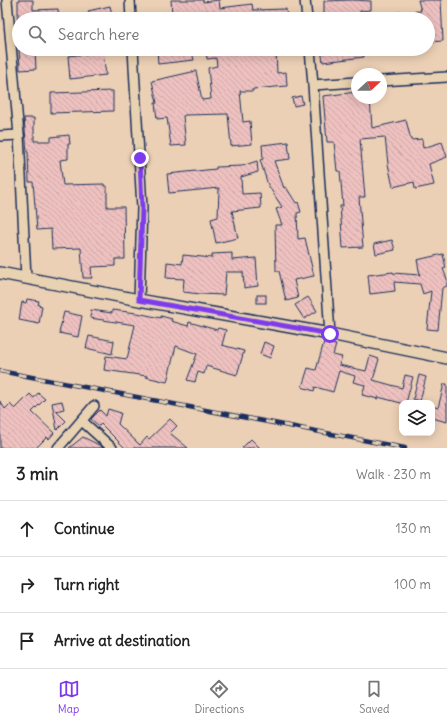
<!DOCTYPE html>
<html lang="en">
<head>
<meta charset="utf-8">
<style>
  body { margin:0; font-family:Delius,sans-serif; background:#f2f2f2; color:#222 }
  .controls { position:absolute; right:12px; bottom:12px; display:grid; overflow:hidden; border-radius:8px; box-shadow:0 2px 10px #0003 }
  .controls button { width:36px; height:36px; display:grid; place-items:center; padding:0; border:0; border-bottom:1px solid #e0e0e0; background:#fff; color:#222; font:20px sans-serif }
  .compass { position:absolute; left:351px; top:68px; width:36px; height:36px; border-radius:50%; background:#fff; box-shadow:0 2px 10px #0003; rotate:68deg }
  .stop { position:absolute; width:12px; height:12px; margin:-9px; border:3px solid #7c3aed; border-radius:50%; background:#fff }
  .stop.end { background:#7c3aed; border-color:#fff; box-shadow:0 1px 4px #0008 }
  .list { margin:0; padding:0; list-style:none }
  h2 { display:flex; justify-content:space-between; align-items:center; height:52px; margin:0; padding:0 16px; font-size:17px }
  h2 small { font-size:13px; font-weight:400; color:#767676 }
  .list li { display:grid; grid-template-columns:26px 1fr auto; gap:12px; align-items:center; box-sizing:border-box; height:56px; padding:0 16px; border-top:1px solid #e0e0e0 }
  .list b { display:block; font-size:15px; white-space:nowrap }
  .list em { font-size:13px; font-style:normal; color:#767676 }
  .icon { flex:none; width:22px; height:22px; fill:none; stroke:currentColor; stroke-width:2; stroke-linecap:round; stroke-linejoin:round }
  .map { position:relative; flex:none; width:447px; height:448px; overflow:hidden }
  .search { position:absolute; background:#fff; box-shadow:0 2px 10px #0003; left:12px; right:12px; top:12px; height:44px; display:flex; align-items:center; gap:10px; box-sizing:border-box; padding:0 14px; border-radius:22px; color:#767676; font-size:15px }
  .sheet { height:220px; background:#fff }
  nav { display:flex; justify-content:space-around; align-items:center; box-sizing:border-box; height:56px; border-top:1px solid #e0e0e0; background:#fff; font-size:11px; color:#767676 }
  nav a { display:grid; justify-items:center; gap:2px }
  nav .on { color:#7c3aed }
  .map>svg:first-child { display:block }
  .building { fill:url(#building-back-hatch); stroke:#1b2f5e }
  .lines { fill:none; stroke-linecap:round; stroke-linejoin:round }
  .minor-casing { stroke:#1b2f5e; stroke-width:12 }
  .tertiary-casing { stroke:#1b2f5e; stroke-width:14 }
  .minor { stroke:#e8d2b1; stroke-width:9 }
  .tertiary { stroke:#e8d2b1; stroke-width:11 }
  .rail-casing { stroke:#1b2f5e; stroke-width:4.5 }
  .rail { stroke:#e8d2b1; stroke-width:3; stroke-dasharray:9; stroke-linecap:butt }
  .route { stroke:#7c3aed; stroke-width:5 }
</style>
</head>
<body>
<div class="map">
<svg width="447" height="448" viewBox="0 0 447 448">
  <defs>
    <pattern id="building-back-hatch" width="6" height="6" patternUnits="userSpaceOnUse"><rect width="6" height="6" fill="#eec1bf"/><path d="M-1 5l2 2M0 0l6 6M5-1l2 2" fill="none" stroke="#cca6a7"/></pattern>
  </defs>
  <rect width="100%" height="100%" fill="#ecd0b5"/>
  <filter id="ink" filterUnits="userSpaceOnUse"><feTurbulence type="fractalNoise" baseFrequency=".025" numOctaves="2"/><feDisplacementMap in="SourceGraphic" scale="8" xChannelSelector="R" yChannelSelector="G"/><feConvolveMatrix kernelMatrix="1 2 1 2 8 2 1 2 1" color-interpolation-filters="sRGB"/></filter>
  <g filter="url(#ink)">
    <g class="building">
      <path d="M18,0H33V10L58,9L59,19H18Z"/>
      <path d="M171,0H203V2L219,0L220,8L252,4L253,10L286,9L287,19H227V16L209,17V11L172,14Z"/>
      <path d="M353,0L371,1V10L360,11V19H324V1Z"/>
      <path d="M418,0H441L443,41L428,42V19H398V12L421,11Z"/>
      <path d="M110,6L113,19H90L88,11Z"/>
      <path d="M19,49H35L36,69L20,70Z"/>
      <path d="M157,49H180V55L192,52L194,60L158,64Z"/>
      <path d="M206,49H219V52L255,51V49H276L277,73L286,72L287,86L253,89V91H240L243,122L250,121L252,144L231,146L228,114L185,115L183,116L186,145L171,146L167,118L157,119L155,103H157L152,81L196,71L202,100L211,99L208,68L217,66L216,58L207,59Z"/>
      <path d="M321,49H363L364,57L323,62Z"/>
      <path d="M103,52L106,75L70,79L68,56Z"/>
      <path d="M113,91V111L51,113V93Z"/>
      <path d="M357,92V98H370L372,128L406,120L411,140L422,139L423,148L442,142L447,157L429,164L434,185L415,189L414,182L393,187L388,164L385,137L360,139L365,197H359L363,247L343,248L340,206H343L340,171H337L334,142H327L323,96Z"/>
      <path d="M301,96L303,104L294,106L292,98Z"/>
      <path d="M24,118H34V141H51V137L69,135L70,144H68V159L60,160L63,185L104,184V186H107V207H124L125,259H115V266L91,267L92,278H83L81,248L52,249L51,229L37,230L33,182H29L28,152H27Z"/>
      <path d="M288,142L290,159L274,161L284,188L286,187L296,203L298,202L301,212L297,213L298,239L305,238L314,276L294,280L298,298L286,301L279,271H276L275,225H282L276,209L282,207L268,185L260,160L263,159L262,145Z"/>
      <path d="M257,161L258,172L241,177L242,194L260,193L261,208L232,211L238,238L216,243L211,219L218,217L219,188L169,193L167,174L216,169V167L242,166Z"/>
      <path d="M392,240L395,250L376,254L374,244Z"/>
      <path d="M232,253V260L256,258L258,286L244,288L243,272H226L224,295L200,294L183,292L184,279L166,278L167,262L182,264L183,255L212,258V254Z"/>
      <path d="M443,254L446,268L443,269L447,279V286L442,288L438,330L427,329L431,291L423,294L420,284L394,282L395,291L370,294L368,275L393,272V273L420,275L417,260Z"/>
      <rect x="257" y="295" width="9" height="8"/>
      <path d="M308,297L317,311L304,319L295,305Z"/>
      <path d="M27,299L39,301L38,305L42,306L39,324L19,320L22,302L26,303Z"/>
      <path d="M91,310L112,313V310L137,313L161,318V316L172,319L171,321L188,326L189,322L217,330L218,328L226,330L222,345L244,351L237,375L206,366L204,374L198,372L195,382L187,380L197,354L176,346L167,382L146,377L147,376L104,370L106,356L127,359L135,325L90,318Z"/>
      <path d="M64,312L82,316L78,337L59,333Z"/>
      <path d="M89,336L114,341L112,354L86,348Z"/>
      <path d="M264,342L274,346L270,358L260,354Z"/>
      <path d="M324,342L336,345L333,355L342,357L339,365L366,371L370,356L379,359L373,380L402,388L405,375L413,377L406,403H401L378,397V399L362,395L365,385L353,382L355,376L339,371L333,392L315,387L314,391L302,387L308,368L316,370Z"/>
      <path d="M419,375L426,377L420,401L413,399Z"/>
      <path d="M444,384H447V422L432,418V406L438,408Z"/>
      <path d="M38,393L45,399L32,412L54,433L49,439L47,437L36,448H0V401L5,409L10,404L15,409L30,394L34,398Z"/>
      <path d="M62,401L64,409L56,411L66,421L57,430L52,403Z"/>
      <path d="M108,409L121,413L118,424L140,445L147,437L149,439L170,419L177,426L170,433L188,448H125L101,424L99,426L91,419L100,410L106,416Z"/>
      <path d="M83,437L101,446L103,448H69Z"/>
      <path d="M251,439L260,448H242Z"/>
    </g>
    <g class="lines">
      <g class="minor-casing">
        <g id="minor">
          <path d="M7,0L19,135L26,278"/>
          <path d="M130,0L131,19"/>
          <path d="M305,0L307,19"/>
          <path d="M133,49L142,208L139,300"/>
          <path d="M310,49L313,85L330,334"/>
          <path d="M381,81L447,77"/>
          <path d="M313,85L357,82"/>
          <path d="M0,136L19,135"/>
          <path d="M82,421L112,448"/>
          <path d="M58,448L94,406"/>
        </g>
      </g>
      <g class="tertiary-casing">
        <path id="tertiary" d="M0,273L139,300L330,334L447,358"/>
      </g>
      <use href="#minor" class="minor"/>
      <use href="#tertiary" class="tertiary"/>
      <g class="rail-casing">
        <path id="rail" d="M0,371L405,448"/>
      </g>
      <use href="#rail" class="rail"/>
    </g>
  </g>
  <g class="lines" filter="url(#ink)">
    <path class="route" d="M140,158L142,208L139,300L330,334"/>
  </g>
</svg>
<div class="controls">
<button><svg class="icon" aria-label="layers" viewBox="0 0 24 24"><path d="M12 4l9 5-9 5-9-5zM3 14l9 5 9-5"/></svg></button>
</div>
<svg class="compass" viewBox="-18 -18 36 36"><path d="M0-13l5 13h-10z" fill="#e53935"/><path d="M0 13l5-13h-10z" fill="#767676"/></svg>
<div class="stop" style="left:330px;top:334px"></div>
<div class="stop end" style="left:140px;top:158px"></div>
<div class="search"><svg class="icon" aria-label="search" viewBox="0 0 24 24"><circle cx="10" cy="10" r="6"/><path d="M15 15l6 6"/></svg>Search here</div>
</div>
<section class="sheet">
<h2>3 min<small>Walk · 230 m</small></h2>
<ul class="list">
<li><svg class="icon" aria-label="ahead" viewBox="0 0 24 24"><path d="M12 20V5M6 11l6-6 6 6"/></svg><div><b>Continue</b></div><em>130 m</em></li>
<li><svg class="icon" aria-label="right" viewBox="0 0 24 24"><path d="M7 20v-9h11M14 6l5 5-5 5"/></svg><div><b>Turn right</b></div><em>100 m</em></li>
<li><svg class="icon" aria-label="arrive" viewBox="0 0 24 24"><path d="M6 21V4h12l-3 4 3 4H6"/></svg><div><b>Arrive at destination</b></div></li>
</ul>
</section>
<nav>
<a class="on"><svg class="icon" aria-label="map" viewBox="0 0 24 24"><path d="M3 6l6-2 6 2 6-2v14l-6 2-6-2-6 2zM9 4v14M15 6v14"/></svg>Map</a>
<a><svg class="icon" aria-label="directions" viewBox="0 0 24 24"><path d="M12 3l9 9-9 9-9-9zM9 14v-3h6M13 9l2 2-2 2"/></svg>Directions</a>
<a><svg class="icon" aria-label="saved" viewBox="0 0 24 24"><path d="M7 4h10v16l-5-4-5 4z"/></svg>Saved</a>
</nav>
</body>
</html>
